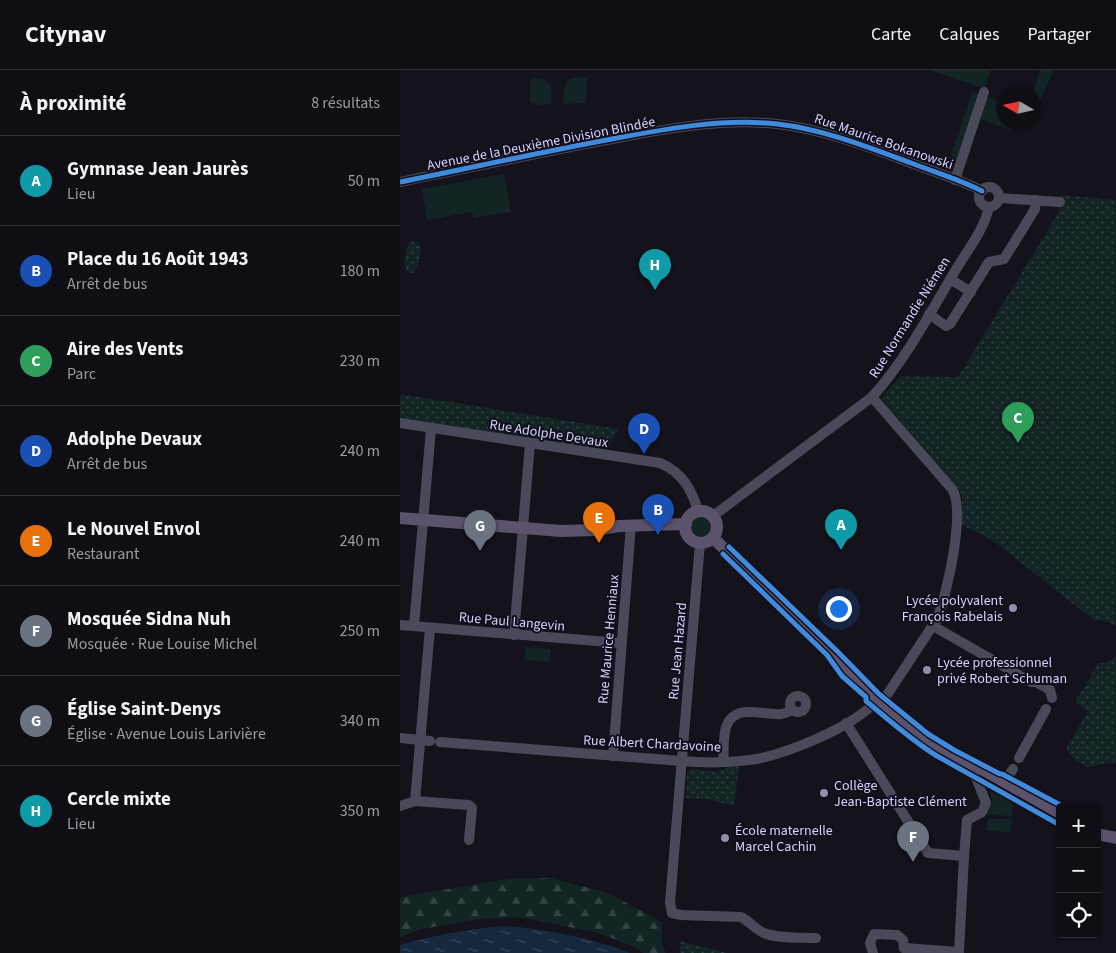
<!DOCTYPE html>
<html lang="fr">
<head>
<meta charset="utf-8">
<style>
  body { margin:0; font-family:"Source Sans 3",sans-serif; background:#1d1c22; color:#f1f3f6 }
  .controls { position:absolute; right:15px; bottom:15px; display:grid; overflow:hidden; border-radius:5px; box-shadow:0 1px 4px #0004 }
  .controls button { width:45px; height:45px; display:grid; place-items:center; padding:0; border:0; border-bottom:1px solid #2f2e34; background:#0f0e14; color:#f1f3f6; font:25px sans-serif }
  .compass { position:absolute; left:596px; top:15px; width:45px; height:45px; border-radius:50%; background:#0f0e14; box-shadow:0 1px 4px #0004; rotate:279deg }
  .you { position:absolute; left:438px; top:538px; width:18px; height:18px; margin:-12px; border:4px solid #fff; border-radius:50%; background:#1a73e8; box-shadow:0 0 0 8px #1a73e833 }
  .badge { display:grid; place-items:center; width:32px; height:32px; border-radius:50%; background:#d93025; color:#fff; font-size:16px; font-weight:700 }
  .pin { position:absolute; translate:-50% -41px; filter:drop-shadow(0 1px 2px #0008) }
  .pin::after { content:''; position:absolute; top:26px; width:18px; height:15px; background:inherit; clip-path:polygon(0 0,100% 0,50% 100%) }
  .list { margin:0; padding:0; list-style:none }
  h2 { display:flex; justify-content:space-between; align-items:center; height:65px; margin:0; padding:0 20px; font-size:21px }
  h2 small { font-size:16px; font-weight:400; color:#9b9ca0 }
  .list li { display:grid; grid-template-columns:32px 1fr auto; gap:15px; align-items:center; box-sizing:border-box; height:90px; padding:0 20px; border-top:1px solid #2f2e34 }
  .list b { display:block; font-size:19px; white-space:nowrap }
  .list p { margin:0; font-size:16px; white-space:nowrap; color:#9b9ca0 }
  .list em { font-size:16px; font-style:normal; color:#9b9ca0 }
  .icon { flex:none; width:28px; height:28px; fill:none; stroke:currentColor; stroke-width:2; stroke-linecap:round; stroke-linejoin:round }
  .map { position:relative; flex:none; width:716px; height:883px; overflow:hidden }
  header { display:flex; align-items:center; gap:30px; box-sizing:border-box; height:70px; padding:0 25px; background:#0f0e14; border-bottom:1px solid #2f2e34 }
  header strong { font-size:24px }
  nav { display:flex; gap:28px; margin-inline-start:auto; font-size:18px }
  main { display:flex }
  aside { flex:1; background:#0f0e14 }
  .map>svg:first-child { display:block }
  .grass { fill:#132424 }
  .forest { fill:url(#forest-firs) }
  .park { fill:url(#park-dots) }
  .water { fill:url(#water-ripples) }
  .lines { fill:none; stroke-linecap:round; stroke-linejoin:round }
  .minor { stroke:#4a495a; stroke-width:10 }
  .major { stroke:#5b536b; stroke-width:12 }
  .cycleway-casing { stroke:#110f1e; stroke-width:8 }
  .cycleway { stroke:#408adc; stroke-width:5 }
  .poi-dot { fill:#918fab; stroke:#110f1e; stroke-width:2 }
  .labels { text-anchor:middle; stroke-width:4; stroke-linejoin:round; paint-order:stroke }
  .street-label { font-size:14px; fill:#d5d3f9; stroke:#110f1e }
  .poi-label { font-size:14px; fill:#d5d3f9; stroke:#110f1e; text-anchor:start }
</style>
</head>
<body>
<header>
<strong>Citynav</strong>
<nav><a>Carte</a><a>Calques</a><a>Partager</a></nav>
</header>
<main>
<aside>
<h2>À proximité<small>8 résultats</small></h2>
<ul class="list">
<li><span class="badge" style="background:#0f9aa8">A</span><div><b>Gymnase Jean Jaurès</b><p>Lieu</p></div><em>50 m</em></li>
<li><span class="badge" style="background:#1a4fb4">B</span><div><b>Place du 16 Août 1943</b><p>Arrêt de bus</p></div><em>180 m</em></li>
<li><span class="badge" style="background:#2e9e5b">C</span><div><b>Aire des Vents</b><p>Parc</p></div><em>230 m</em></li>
<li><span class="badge" style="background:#1a4fb4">D</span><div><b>Adolphe Devaux</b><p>Arrêt de bus</p></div><em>240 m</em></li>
<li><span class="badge" style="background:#e8710a">E</span><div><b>Le Nouvel Envol</b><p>Restaurant</p></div><em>240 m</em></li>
<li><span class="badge" style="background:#6b7280">F</span><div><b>Mosquée Sidna Nuh</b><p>Mosquée · Rue Louise Michel</p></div><em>250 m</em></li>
<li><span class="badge" style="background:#6b7280">G</span><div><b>Église Saint-Denys</b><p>Église · Avenue Louis Larivière</p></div><em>340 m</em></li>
<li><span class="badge" style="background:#0f9aa8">H</span><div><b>Cercle mixte</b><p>Lieu</p></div><em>350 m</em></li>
</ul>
</aside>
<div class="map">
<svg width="716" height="883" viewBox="0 0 716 883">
  <defs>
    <pattern id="forest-firs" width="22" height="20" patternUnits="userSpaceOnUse" patternTransform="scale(1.25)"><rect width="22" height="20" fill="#132424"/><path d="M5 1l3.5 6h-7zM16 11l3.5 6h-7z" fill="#344345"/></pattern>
    <pattern id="park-dots" width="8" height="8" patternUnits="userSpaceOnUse" patternTransform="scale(1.25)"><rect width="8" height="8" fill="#132424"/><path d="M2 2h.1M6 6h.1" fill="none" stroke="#344345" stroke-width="1.8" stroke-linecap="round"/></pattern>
    <pattern id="water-ripples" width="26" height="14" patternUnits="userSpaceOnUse" patternTransform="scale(1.25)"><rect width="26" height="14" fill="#16283e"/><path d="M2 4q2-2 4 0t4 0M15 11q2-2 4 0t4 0" fill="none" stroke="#37465b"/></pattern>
  </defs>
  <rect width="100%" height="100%" fill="#14121a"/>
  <g class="grass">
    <path d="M530,0H591L585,19Z"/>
    <path d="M640,0H654L637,37L634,36L633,22Z"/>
    <path d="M182,7L187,9L186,33L162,34L166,12L171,8Z"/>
    <path d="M132,8C154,9 152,15 151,34L135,35L134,33H130V11Z"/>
    <path d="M572,22L579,24L558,91L550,89Z"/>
    <path d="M585,26L603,33L604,52L616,53L613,61L577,48Z"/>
    <path d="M104,104L111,142L74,148L72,142L27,150L22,119Z"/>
    <circle cx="301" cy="457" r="10"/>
    <path d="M126,577L151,579L149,592L124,590Z"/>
    <path d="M589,719L613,732L612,746L587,745L592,731Z"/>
    <path d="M588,749H610L612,751L611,761L610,762L587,761L586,759Z"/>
  </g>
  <path class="forest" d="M151,808L208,823L262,852V874L266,883H243L234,877L199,863L118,847L75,850L21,859L0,867V827L109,809Z"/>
  <g class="park">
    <path d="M660,125L716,130V556C709,551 703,550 695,551L592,470L562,455V428L558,418L481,328L501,306L558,307L659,142Z"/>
    <path d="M12,171L19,173C23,182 19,195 13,203C0,203 4,179 12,171Z"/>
    <path d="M0,324L219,359L206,380L0,348Z"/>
    <path d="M716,587V692L687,697L674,689L666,679L688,641L675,632L698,593H705Z"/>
    <path d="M330,697H339L334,736L306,729L286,728L287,702L291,699L316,702Z"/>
    <path d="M280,871L328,883H280Z"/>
  </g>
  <path class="water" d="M101,856C138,857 195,869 230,883H0V875C32,865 67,860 101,856Z"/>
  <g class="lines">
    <g class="minor">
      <path d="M555,110L584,22"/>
      <path d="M0,112C70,98 141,82 212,69C265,59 322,48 377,54C423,59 468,77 511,93C534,102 559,109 582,121"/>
      <circle cx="589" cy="127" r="10"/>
      <path d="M599,128L660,132"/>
      <path d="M550,209L571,222"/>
      <path d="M529,244L546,256L550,254L589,192L604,189L635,139L636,130"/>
      <path d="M472,327L552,419C566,441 547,524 537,549L481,634"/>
      <path d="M0,353L260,393C282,402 292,420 298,441"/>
      <path d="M313,446L472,327C505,291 530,243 555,201C567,181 584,160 589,137"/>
      <path d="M300,473L270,832L272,843L281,845L341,847C349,851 355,859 364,863C379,869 399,867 416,868"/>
      <path d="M0,555L221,573"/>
      <path d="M14,556L31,359"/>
      <path d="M533,556L631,612H636L650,620L652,628"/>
      <path d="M114,565L130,373"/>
      <circle cx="398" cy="634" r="8"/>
      <path d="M446,653L528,783L564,786L559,882L504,878"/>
      <path d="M0,668L30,671"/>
      <path d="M40,672L281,691C304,693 327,693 350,690C385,685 454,657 477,630"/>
      <path d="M213,686L231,455"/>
      <path d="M619,688L646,639"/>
      <path d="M323,692C324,681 323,668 326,657C335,632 363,646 382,644C385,644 389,641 393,640"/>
      <path d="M605,711L613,699"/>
      <path d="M15,731L30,558"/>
      <path d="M0,736L15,731L69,735L72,738L69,770"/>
      <path d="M564,786L567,750L582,742L586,733L573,700"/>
      <path d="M473,883L470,873L474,864L497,865L503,870L504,878"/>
    </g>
    <g class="major">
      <circle cx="301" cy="457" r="16"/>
      <path d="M0,448L161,461L194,460L219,456L286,454"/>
      <path d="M313,468L419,569L444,599L509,659L537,678L557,689L575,695L660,743"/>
      <path d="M697,764L716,768"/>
    </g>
    <g class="cycleway-casing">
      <g id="cycleway">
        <path d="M0,112C70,98 141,82 212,69C265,59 322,48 377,54C423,59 468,77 511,93C534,102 559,109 582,121"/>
        <path d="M329,477L438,582L479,624L528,664L554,680L600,704H602L664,737"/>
        <path d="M323,484L427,585L442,606L466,627V631C489,650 511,670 537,686L660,755"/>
      </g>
    </g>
    <use href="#cycleway" class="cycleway"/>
  </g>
  <g class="poi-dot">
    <circle cx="613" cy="538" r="5"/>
    <circle cx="527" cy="600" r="5"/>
    <circle cx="424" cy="723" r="5"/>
    <circle cx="325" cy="768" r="5"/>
  </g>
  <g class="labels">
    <g class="street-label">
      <text transform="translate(484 71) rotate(19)" y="5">Rue Maurice Bokanowski</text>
      <text transform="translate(141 73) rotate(-11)" y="5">Avenue de la Deuxième Division Blindée</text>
      <text transform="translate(509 247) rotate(-58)" y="5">Rue Normandie Niémen</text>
      <text transform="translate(149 363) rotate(9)" y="5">Rue Adolphe Devaux</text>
      <text transform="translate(112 551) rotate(5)" y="5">Rue Paul Langevin</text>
      <text transform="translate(208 569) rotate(-85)" y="5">Rue Maurice Henniaux</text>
      <text transform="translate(277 581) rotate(-85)" y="5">Rue Jean Hazard</text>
      <text transform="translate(252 673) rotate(3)" y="5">Rue Albert Chardavoine</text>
    </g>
    <g class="poi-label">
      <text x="603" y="535" text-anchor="end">Lycée polyvalent<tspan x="603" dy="16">François Rabelais</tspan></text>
      <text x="537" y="597">Lycée professionnel<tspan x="537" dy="16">privé Robert Schuman</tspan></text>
      <text x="434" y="720">Collège<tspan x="434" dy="16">Jean-Baptiste Clément</tspan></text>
      <text x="335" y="765">École maternelle<tspan x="335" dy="16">Marcel Cachin</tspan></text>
    </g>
  </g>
</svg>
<div class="controls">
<button>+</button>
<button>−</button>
<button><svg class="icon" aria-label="locate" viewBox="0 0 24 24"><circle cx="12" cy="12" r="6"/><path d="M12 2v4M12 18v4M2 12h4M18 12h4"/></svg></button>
</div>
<svg class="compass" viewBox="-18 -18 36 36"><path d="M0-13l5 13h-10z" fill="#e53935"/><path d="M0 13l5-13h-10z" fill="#9b9ca0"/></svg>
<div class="you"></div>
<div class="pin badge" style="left:441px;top:480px;background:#0f9aa8">A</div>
<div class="pin badge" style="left:258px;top:465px;background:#1a4fb4">B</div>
<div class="pin badge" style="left:618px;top:373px;background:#2e9e5b">C</div>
<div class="pin badge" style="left:244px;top:384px;background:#1a4fb4">D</div>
<div class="pin badge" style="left:199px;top:473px;background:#e8710a">E</div>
<div class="pin badge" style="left:513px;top:792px;background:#6b7280">F</div>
<div class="pin badge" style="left:80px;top:481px;background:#6b7280">G</div>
<div class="pin badge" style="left:255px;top:220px;background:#0f9aa8">H</div>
</div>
</main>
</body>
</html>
